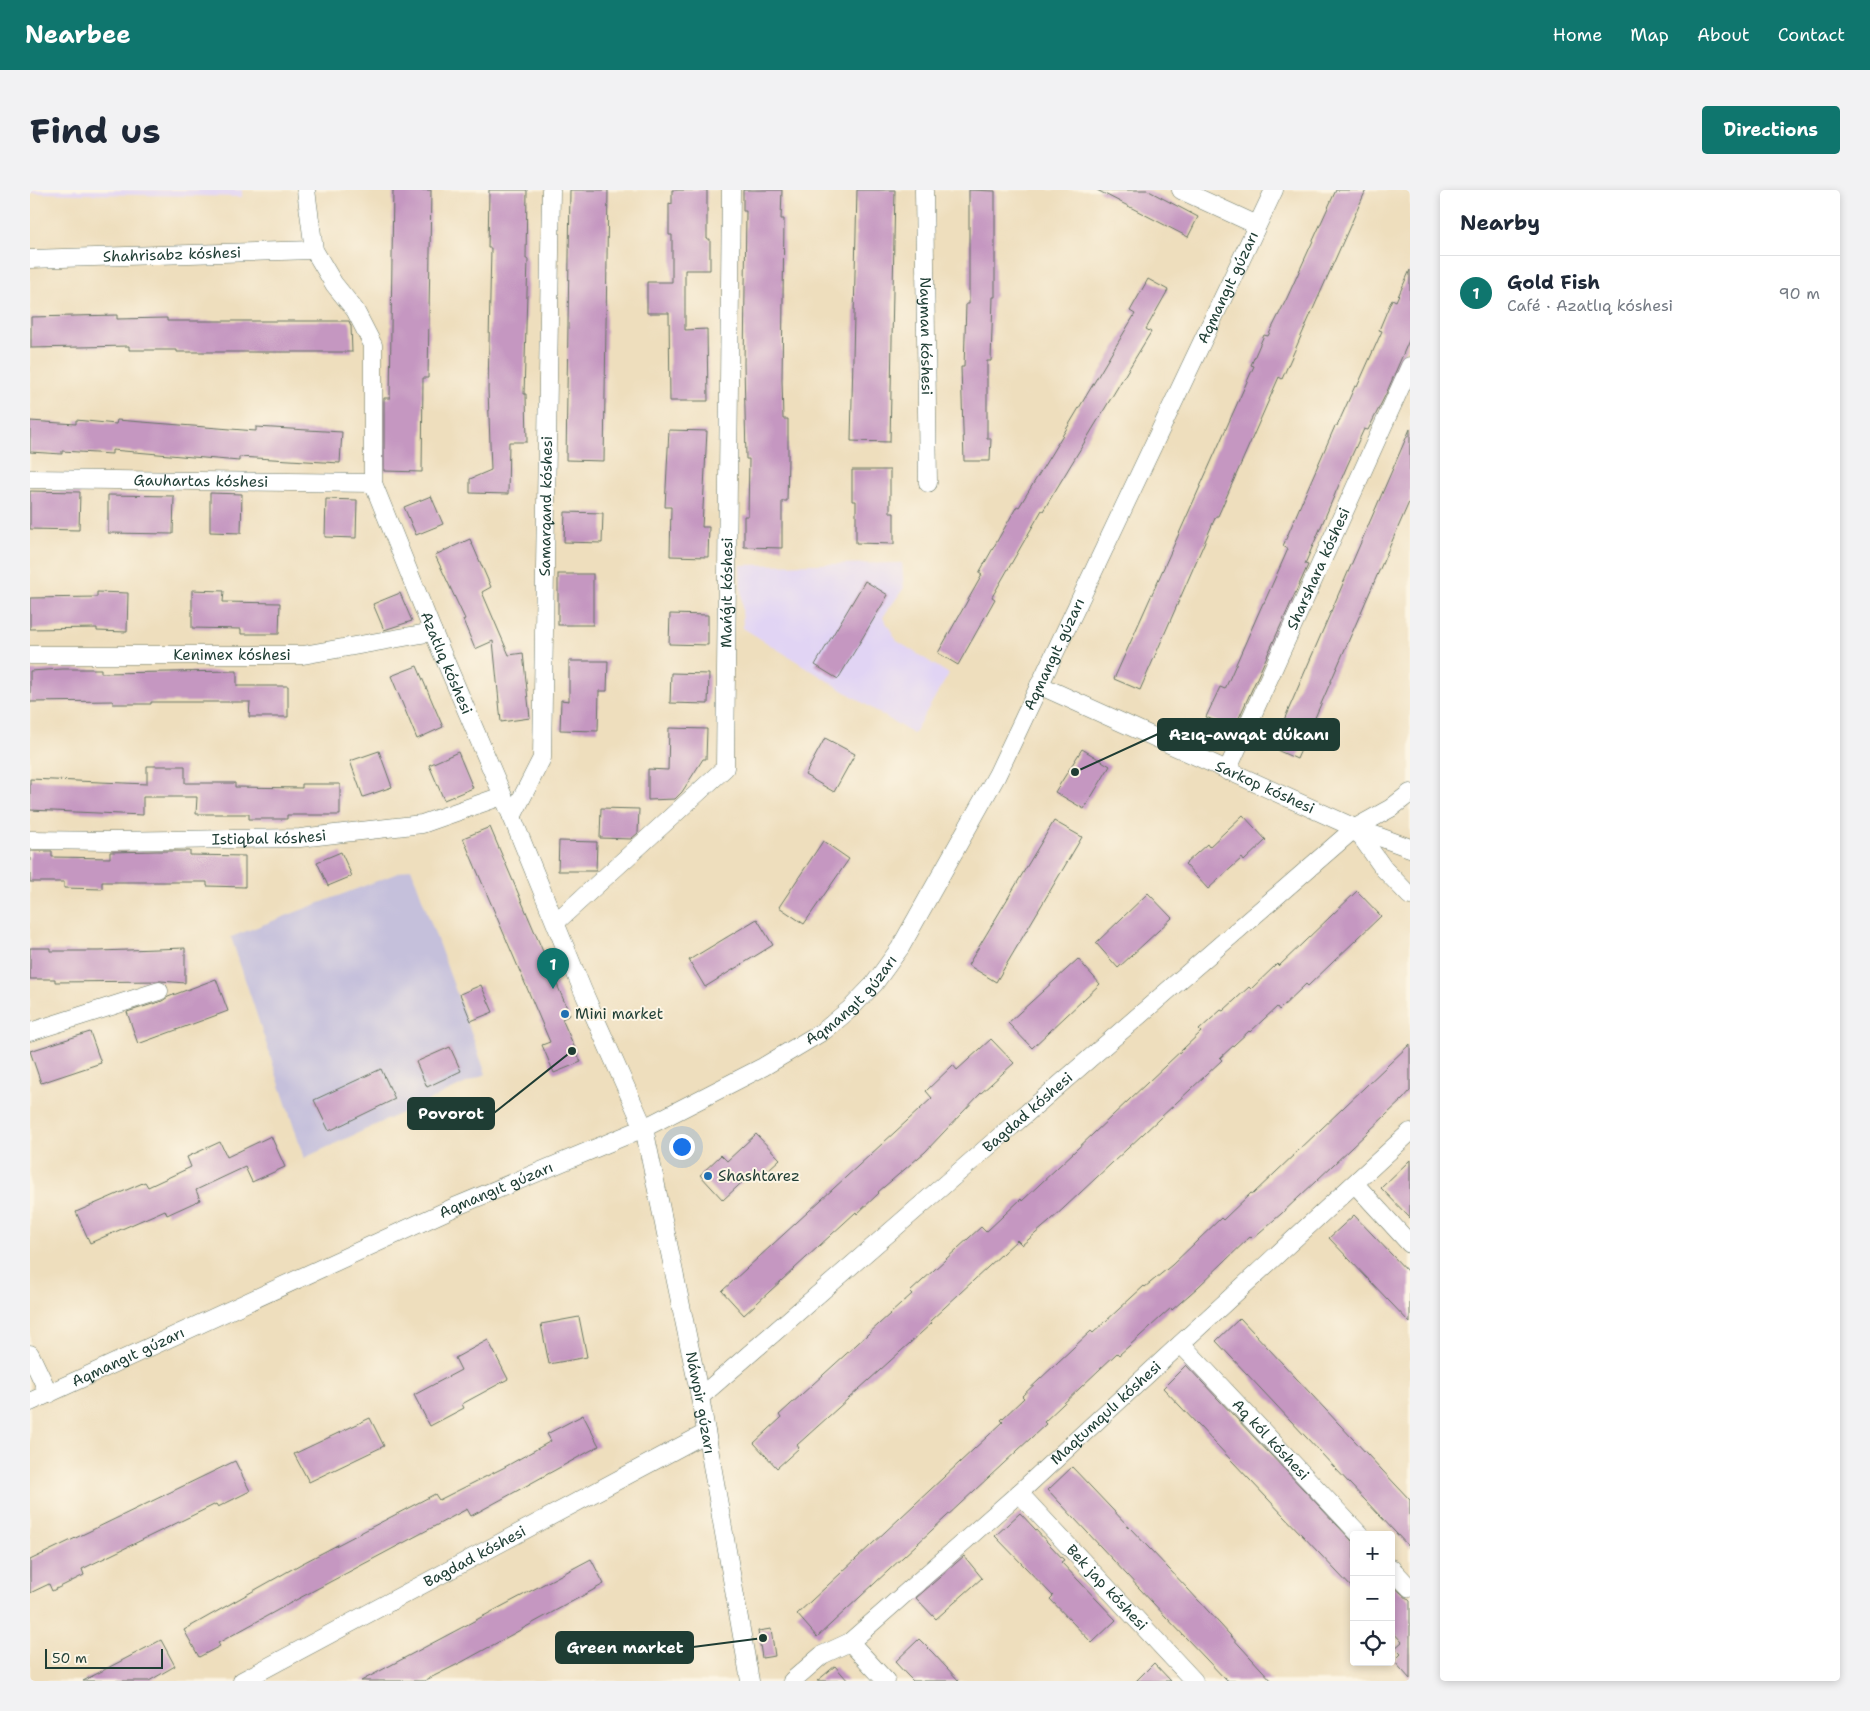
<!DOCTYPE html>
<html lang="en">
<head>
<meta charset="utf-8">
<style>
  body { margin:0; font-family:"Shantell Sans",sans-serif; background:#f2f2f3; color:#1f2937 }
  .controls { position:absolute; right:15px; bottom:15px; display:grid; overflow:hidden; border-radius:5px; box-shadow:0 2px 8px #0003 }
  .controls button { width:45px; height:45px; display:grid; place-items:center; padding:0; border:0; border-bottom:1px solid #e0e1e3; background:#fff; color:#1f2937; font:25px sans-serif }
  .scale { position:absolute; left:15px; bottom:12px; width:118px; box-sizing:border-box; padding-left:5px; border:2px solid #1f3d34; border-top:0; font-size:14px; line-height:18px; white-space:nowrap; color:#1f3d34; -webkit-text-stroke:4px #fcf5e5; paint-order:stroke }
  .you { position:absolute; left:651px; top:956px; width:18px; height:18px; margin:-12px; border:4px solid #fff; border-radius:50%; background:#1a73e8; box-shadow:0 0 0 8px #1a73e833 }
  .badge { display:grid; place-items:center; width:32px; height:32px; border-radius:50%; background:#0f766e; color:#fff; font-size:16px; font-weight:700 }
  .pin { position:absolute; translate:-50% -41px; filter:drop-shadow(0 1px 2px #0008) }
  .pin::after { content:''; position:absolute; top:26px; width:18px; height:15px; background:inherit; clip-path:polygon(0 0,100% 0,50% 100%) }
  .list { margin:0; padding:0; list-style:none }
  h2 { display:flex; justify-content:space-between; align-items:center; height:65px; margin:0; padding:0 20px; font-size:21px }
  h2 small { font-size:16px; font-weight:400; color:#747a83 }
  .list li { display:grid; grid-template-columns:32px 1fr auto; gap:15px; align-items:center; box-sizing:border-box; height:75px; padding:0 20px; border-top:1px solid #e0e1e3 }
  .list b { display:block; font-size:19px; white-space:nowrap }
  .list p { margin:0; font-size:16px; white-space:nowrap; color:#747a83 }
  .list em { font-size:16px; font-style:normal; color:#747a83 }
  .icon { flex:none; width:28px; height:28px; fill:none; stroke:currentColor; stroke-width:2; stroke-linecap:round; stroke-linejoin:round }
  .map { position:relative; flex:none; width:1380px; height:1491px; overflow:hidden; border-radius:5px }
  header { display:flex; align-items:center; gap:30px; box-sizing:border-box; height:70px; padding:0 25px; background:#0f766e; color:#fff }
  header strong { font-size:24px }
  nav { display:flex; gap:28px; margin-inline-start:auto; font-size:18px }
  .intro { display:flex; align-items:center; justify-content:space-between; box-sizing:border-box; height:120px; padding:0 30px }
  h1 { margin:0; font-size:35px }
  .button { padding:12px 22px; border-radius:5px; background:#0f766e; color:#fff; font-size:18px; font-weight:700 }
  main { display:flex; gap:30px; padding:0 30px }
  aside { flex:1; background:#fff; border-radius:5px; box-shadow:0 2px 8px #0003 }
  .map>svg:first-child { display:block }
  .built { fill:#e1d4f4 }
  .industrial { fill:#c5c0db }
  .building { fill:#c597c1 }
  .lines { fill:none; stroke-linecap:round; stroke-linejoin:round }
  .minor-casing { stroke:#677564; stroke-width:19 }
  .minor { stroke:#fff; stroke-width:18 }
  .poi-dot { fill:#1f6fb2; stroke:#fcf5e5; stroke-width:2 }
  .labels { text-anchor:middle; stroke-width:4; stroke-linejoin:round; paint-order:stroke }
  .street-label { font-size:15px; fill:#1f3d34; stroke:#fcf5e5 }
  .poi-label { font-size:15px; fill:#1f3d34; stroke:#fcf5e5; text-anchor:start }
  .leader { fill:none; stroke:#1f3d34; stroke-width:2 }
  .callout-dot { fill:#1f3d34; stroke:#fcf5e5; stroke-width:2 }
  .callout { fill:#1f3d34; stroke:#1f3d34; stroke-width:2 }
  .callout-label { font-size:16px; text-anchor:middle; font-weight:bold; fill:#fff }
</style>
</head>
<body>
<header>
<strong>Nearbee</strong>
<nav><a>Home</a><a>Map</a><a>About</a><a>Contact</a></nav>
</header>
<div class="intro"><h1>Find us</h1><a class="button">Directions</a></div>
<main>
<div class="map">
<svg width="1380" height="1491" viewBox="0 0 1380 1491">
  <rect width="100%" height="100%" fill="#fcf5e5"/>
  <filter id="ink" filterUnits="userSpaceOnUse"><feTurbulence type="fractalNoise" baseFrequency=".02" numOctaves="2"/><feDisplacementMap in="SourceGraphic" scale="10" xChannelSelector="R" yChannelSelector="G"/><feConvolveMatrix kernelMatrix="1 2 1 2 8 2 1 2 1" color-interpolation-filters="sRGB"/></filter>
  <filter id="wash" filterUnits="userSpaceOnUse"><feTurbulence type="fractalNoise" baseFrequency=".0096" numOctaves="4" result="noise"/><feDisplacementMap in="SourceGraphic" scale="20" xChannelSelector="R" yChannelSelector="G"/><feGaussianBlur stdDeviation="1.12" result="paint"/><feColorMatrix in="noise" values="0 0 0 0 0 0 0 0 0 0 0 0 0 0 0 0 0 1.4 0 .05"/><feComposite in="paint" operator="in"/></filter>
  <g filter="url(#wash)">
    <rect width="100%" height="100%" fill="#eedebd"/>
    <g class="built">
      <path d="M0,0H212V7L0,3Z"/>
      <path d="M872,373L874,398L853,427L867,451L919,484L883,544L713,438L710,375Z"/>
    </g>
    <path class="industrial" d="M381,678L456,884L274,968L201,747Z"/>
    <g id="blocks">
      <g class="building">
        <path d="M363,0H401L398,188H393L392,282L354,281V208H360Z"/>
        <path d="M459,0H497L496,69H498L494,204H496L497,252H479L478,304L440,303V289L461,280L458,200L461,58H458Z"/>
        <path d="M540,0H578L574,271L536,270Z"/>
        <path d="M642,0H677V49H680V80H655V140L677,139L678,211H640L639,123H617V92H642V45H639V13L642,14Z"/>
        <path d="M713,0H752L751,29H754L752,190L753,229H758V269L757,311H752V358L714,357V326H718L719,269H716L714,174L716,21H713Z"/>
        <path d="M827,0H865L860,252L821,251Z"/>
        <path d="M939,0L965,1V107H963L961,171H957V248H961L960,271H934L931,177H934L936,114H939Z"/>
        <path d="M1067,0H1117L1168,27L1158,47Z"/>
        <path d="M1306,0H1336L1252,189L1249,187L1188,326H1186L1110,500L1084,489L1224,176L1221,175L1234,145L1238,146L1257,108Z"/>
        <path d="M1380,80V148L1356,204L1338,240L1334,239L1317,276L1275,374L1278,375L1204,539L1176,527L1190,497L1195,499L1233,413H1234L1258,359L1253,356L1274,307L1305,236H1307L1325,196L1327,197L1352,141L1349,140L1362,109L1366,111Z"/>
        <path d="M1118,89L1138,100L1116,139L1121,142L1013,321L1012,320L962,407L965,409L928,475L908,463L952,385L949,383L987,316L989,317L1037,238L1105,124L1100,121Z"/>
        <path d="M87,125V129L137,128V131H319L321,136L322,162H147V160H99V156L1,158V127Z"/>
        <path d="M46,230L86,234L87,230L226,241V237L312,242L310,273L209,267V271L82,260V264L32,261V264L0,262V231L46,234Z"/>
        <path d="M1380,239V310L1267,569L1240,557L1252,530H1254Z"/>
        <path d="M639,240L677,241L672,337H679L678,367L640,366L641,317H635Z"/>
        <path d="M822,280H860V323H864V354L826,353V311H822Z"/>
        <path d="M0,301L50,302L49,340L0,339Z"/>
        <path d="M180,303L212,304L211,343L180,342Z"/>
        <path d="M78,305L144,306L143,344L78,343Z"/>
        <path d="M401,306L413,334L386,345L374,317Z"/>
        <path d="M296,309L327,310L326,348L295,347Z"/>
        <path d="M535,322L573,323L572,353L534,352Z"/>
        <path d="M440,349L461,397L452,402L479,465L493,463L500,528L471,532L463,451L445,459L433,430L435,429L405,365Z"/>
        <rect x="528" y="384" width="35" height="51"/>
        <path d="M835,391L858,405L808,489L785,475Z"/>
        <path d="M162,400L194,401L193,412L250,413L249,444H211V439L162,438Z"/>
        <path d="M67,402L98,403L97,442L67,441V438L0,439V408L67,407Z"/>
        <path d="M370,403L382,431L354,440L343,414Z"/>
        <path d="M640,424L678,425V455L639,454Z"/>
        <path d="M539,471H578L577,501H569L568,541L530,540L531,510L539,511Z"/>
        <path d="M387,476L413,537L387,549L361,486Z"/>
        <path d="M33,479H71V483L207,481V496H258V527H219L220,512H121V514H83V511L0,512V481Z"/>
        <path d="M641,483L679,484L678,514L640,513Z"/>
        <path d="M639,538L677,539L676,569H673L652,602L645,609L618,610V579L638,580Z"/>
        <path d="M795,548L825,564L804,602L775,585Z"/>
        <path d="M1052,559L1080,576L1054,619L1025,602Z"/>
        <path d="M349,561L362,597L333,607L320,571Z"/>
        <path d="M428,562L443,598L414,610L399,575Z"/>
        <path d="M117,576H155V593H205V597L272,598V594H310V625H257V629H219V624H166L167,607H113V625L0,620V589L117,594Z"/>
        <path d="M571,618L609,619L608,643L601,649L570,648Z"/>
        <path d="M1213,625L1236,650L1214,671L1212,668L1178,699L1155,674L1177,654L1179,657Z"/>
        <path d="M1024,631L1052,647L966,792L938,775Z"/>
        <path d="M460,637L540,825L532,829L551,872L524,883L512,855L520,852L433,648Z"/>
        <path d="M529,651L567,652L566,681H528Z"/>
        <path d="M793,651L819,669L774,734L749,717Z"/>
        <path d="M0,661H22V667L80,668V662L126,661H160V665L215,666V697L177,696V692H72V699L34,698V692H0Z"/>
        <path d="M311,662L322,686L298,696L287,672Z"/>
        <path d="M1327,701L1351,726L1278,796L1276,794L1249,820L1247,817L1220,842L1219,841L1190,868L1192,870L1019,1032L992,1055L987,1050L900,1131L902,1133L880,1153L767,1255L769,1258L747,1278L724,1253L751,1228L749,1225L882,1104L880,1102L951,1037L956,1042L991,1009L992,1011L1171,842L1169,840L1191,820L1193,821L1219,797L1221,799L1247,774L1249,776Z"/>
        <path d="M1118,703L1142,728L1088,778L1066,753Z"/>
        <path d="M727,729L743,755L675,797L659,770Z"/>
        <path d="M0,758H20V761H69L155,758V793L131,791L25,792V789H0Z"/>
        <path d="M1048,769L1070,794L1002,858L978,833Z"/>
        <path d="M186,789L198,821L108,854L97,822L132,811L138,807Z"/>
        <path d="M451,795L463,822L441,831L430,804Z"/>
        <path d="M60,842L71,873L11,893L0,861Z"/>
        <path d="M961,849L984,873L950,904L895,962L848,1002L849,1003L827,1024L826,1022L714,1125L692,1101L902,908L896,901L923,875L927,880Z"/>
        <path d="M1380,854V901L1373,909L1251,1024L1223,1048L1221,1046L1168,1097L1142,1120L1141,1118L1089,1165L1087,1163L1014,1232L1016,1234L787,1447L767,1424L973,1232L971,1230L994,1208L992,1206L1061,1141L1063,1143L1114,1096L1115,1097L1142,1075L1191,1028L1193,1030L1221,1003L1223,1004Z"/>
        <path d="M420,857L431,881L397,897L386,872Z"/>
        <path d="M351,879L365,909L299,941L284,910Z"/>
        <path d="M726,944L750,969L728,989L722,983L693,1010L670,985L691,965L697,971Z"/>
        <path d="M241,946L255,977L222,992L215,977L166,1000L170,1010L137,1025L135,1020L60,1053L46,1022L115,992L118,997L161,977L157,967L190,952L197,967Z"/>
        <path d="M1380,970V1028L1351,998Z"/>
        <path d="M1324,1025L1380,1084V1133L1299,1048Z"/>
        <path d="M549,1127L557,1167L519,1174L511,1134Z"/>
        <path d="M1210,1128L1380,1310V1358L1186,1151Z"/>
        <path d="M458,1150L478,1189L432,1214L434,1218L400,1236L384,1205L431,1180L425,1168Z"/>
        <path d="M1156,1175L1324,1353V1400L1133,1198Z"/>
        <path d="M553,1225L569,1256L441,1326L437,1319L266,1410L188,1453L190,1456L169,1467L154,1440L271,1374L405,1304L409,1310L473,1278L521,1251L517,1244Z"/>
        <path d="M340,1228L354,1256L279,1292L264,1264Z"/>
        <path d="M205,1271L220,1301L188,1317L186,1314L52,1379L54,1385L22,1401L19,1394L0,1403V1370Z"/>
        <path d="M1042,1277L1158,1399L1242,1491H1197L1136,1427L1018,1300Z"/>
        <path d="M990,1323L1034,1370L1031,1372L1086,1430L1062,1453L1020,1409L1023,1406L965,1346Z"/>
        <path d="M934,1366L952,1388L906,1429L886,1408Z"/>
        <path d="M561,1369L574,1394L432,1472L394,1491H331Z"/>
        <path d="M1361,1394L1380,1411V1489L1364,1471L1371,1464L1365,1458L1372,1452L1361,1440Z"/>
        <path d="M741,1439L745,1466L732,1468L728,1441Z"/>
        <path d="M889,1449L903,1463L929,1491H883L877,1485L865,1472Z"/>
        <path d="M131,1450L145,1476L119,1491H53Z"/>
        <path d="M1124,1473L1141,1491H1106Z"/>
        <path d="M805,1476L818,1491H787Z"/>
      </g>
    </g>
  </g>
  <g filter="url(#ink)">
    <use href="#blocks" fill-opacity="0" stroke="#677564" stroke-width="1"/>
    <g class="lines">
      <g class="minor-casing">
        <g id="minor">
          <path id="s1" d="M276,0L284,60L304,94L325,120L343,155V293L403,442L482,627L553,801L614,938L670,1207L720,1491"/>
          <path id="s2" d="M894,0L898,293"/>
          <path d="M1151,0L1227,35"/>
          <path id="s3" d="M0,69L284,60"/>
          <path id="s4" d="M0,289L343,293"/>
          <path id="s5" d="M0,465H273L403,442"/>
          <path id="s6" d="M1009,495L1325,638L1380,658"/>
          <path id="s7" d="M1197,581L1380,176"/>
          <path id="s8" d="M482,627L512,568L521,0"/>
          <path d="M1325,638L1354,679L1380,706"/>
          <path id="s9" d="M0,650L82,651L270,648L392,634L472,606"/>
          <path id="s10" d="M526,732L695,578L701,0"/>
          <path d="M0,842L129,801"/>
          <path d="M1325,994L1380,1054"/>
          <path id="s11" d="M1151,1154L1330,1345"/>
          <path d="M0,1164L19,1204"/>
          <path id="s12" d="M670,1207L1325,638L1361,618L1380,603"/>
          <path id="s13" d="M0,1212L427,1016L614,938L733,877L795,840L820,819L844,794L870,758L967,585L1244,0"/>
          <path id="s14" d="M989,1303L1164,1491"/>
          <path d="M1361,1378L1380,1398"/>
          <path d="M820,1452L856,1491"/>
          <path id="s15" d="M212,1491L676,1243"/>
          <path id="s16" d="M762,1491L792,1465L820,1452L989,1303L1380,942"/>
        </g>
      </g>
      <use href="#minor" class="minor"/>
    </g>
  </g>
  <g class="poi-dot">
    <circle cx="535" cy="824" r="5"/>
    <circle cx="678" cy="986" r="5"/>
  </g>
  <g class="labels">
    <g class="street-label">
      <text dy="5" stroke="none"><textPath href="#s3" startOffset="142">Shahrisabz kóshesi</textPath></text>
      <text dy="5" stroke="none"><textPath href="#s13" startOffset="1728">Aqmangıt gúzarı</textPath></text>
      <text dy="5" stroke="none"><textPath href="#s2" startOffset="146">Nayman kóshesi</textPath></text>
      <text dy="5" stroke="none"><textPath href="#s4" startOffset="171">Gauhartas kóshesi</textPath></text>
      <text dy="5" stroke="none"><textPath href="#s8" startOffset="318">Samarqand kóshesi</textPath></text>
      <text dy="5" stroke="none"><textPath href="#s7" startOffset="222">Sharshara kóshesi</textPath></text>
      <text dy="5" stroke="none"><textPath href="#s10" startOffset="404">Mańǵıt kóshesi</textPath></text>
      <text dy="5" stroke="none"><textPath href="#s13" startOffset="1322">Aqmangıt gúzarı</textPath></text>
      <text dy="5" stroke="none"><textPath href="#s5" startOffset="202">Kenimex kóshesi</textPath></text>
      <text dy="5" stroke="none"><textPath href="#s1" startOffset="505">Azatlıq kóshesi</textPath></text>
      <text dy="5" stroke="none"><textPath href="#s6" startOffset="248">Sarkop kóshesi</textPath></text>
      <text dy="5" stroke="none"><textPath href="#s9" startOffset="239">Istiqbal kóshesi</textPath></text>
      <text dy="5" stroke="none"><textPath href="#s13" startOffset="918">Aqmangıt gúzarı</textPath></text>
      <text dy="5" stroke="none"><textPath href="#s12" startOffset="434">Bagdad kóshesi</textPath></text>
      <text dy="5" stroke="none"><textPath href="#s13" startOffset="512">Aqmangıt gúzarı</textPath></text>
      <text dy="5" stroke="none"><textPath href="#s13" startOffset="108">Aqmangıt gúzarı</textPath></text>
      <text dy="5" stroke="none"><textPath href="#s1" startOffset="1291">Náwpir gúzarı</textPath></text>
      <text dy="5" stroke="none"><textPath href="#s16" startOffset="414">Maqtumqulı kóshesi</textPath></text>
      <text dy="5" stroke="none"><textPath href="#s11" startOffset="131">Aq kól kóshesi</textPath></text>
      <text dy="5" stroke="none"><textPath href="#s15" startOffset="264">Bagdad kóshesi</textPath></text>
      <text dy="5" stroke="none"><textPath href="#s14" startOffset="129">Bek jap kóshesi</textPath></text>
    </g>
    <g class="poi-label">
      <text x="545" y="829">Mini market</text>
      <text x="688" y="991">Shashtarez</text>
    </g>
  </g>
  <path class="leader" d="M1045 582L1128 544M542 861L464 923M733 1448L663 1457"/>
  <g class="callout-dot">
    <circle cx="1045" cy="582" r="5"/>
    <circle cx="542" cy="861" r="5"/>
    <circle cx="733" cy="1448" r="5"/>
  </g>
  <g class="callout">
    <rect x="1128" y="529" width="181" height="31" rx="5"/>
    <rect x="378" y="908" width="86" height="31" rx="5"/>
    <rect x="526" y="1442" width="137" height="31" rx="5"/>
  </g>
  <g class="callout-label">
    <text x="1219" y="550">Azıq-awqat dúkanı</text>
    <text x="421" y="929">Povorot</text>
    <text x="595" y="1463">Green market</text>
  </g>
</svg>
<div class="controls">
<button>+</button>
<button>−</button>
<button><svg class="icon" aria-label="locate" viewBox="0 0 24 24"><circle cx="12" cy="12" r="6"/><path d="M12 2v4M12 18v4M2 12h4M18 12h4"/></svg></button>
</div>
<div class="scale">50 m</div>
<div class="you"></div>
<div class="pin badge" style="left:523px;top:799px">1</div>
</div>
<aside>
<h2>Nearby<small></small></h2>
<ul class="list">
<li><span class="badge">1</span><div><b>Gold Fish</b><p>Café · Azatlıq kóshesi</p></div><em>90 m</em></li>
</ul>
</aside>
</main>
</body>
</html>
